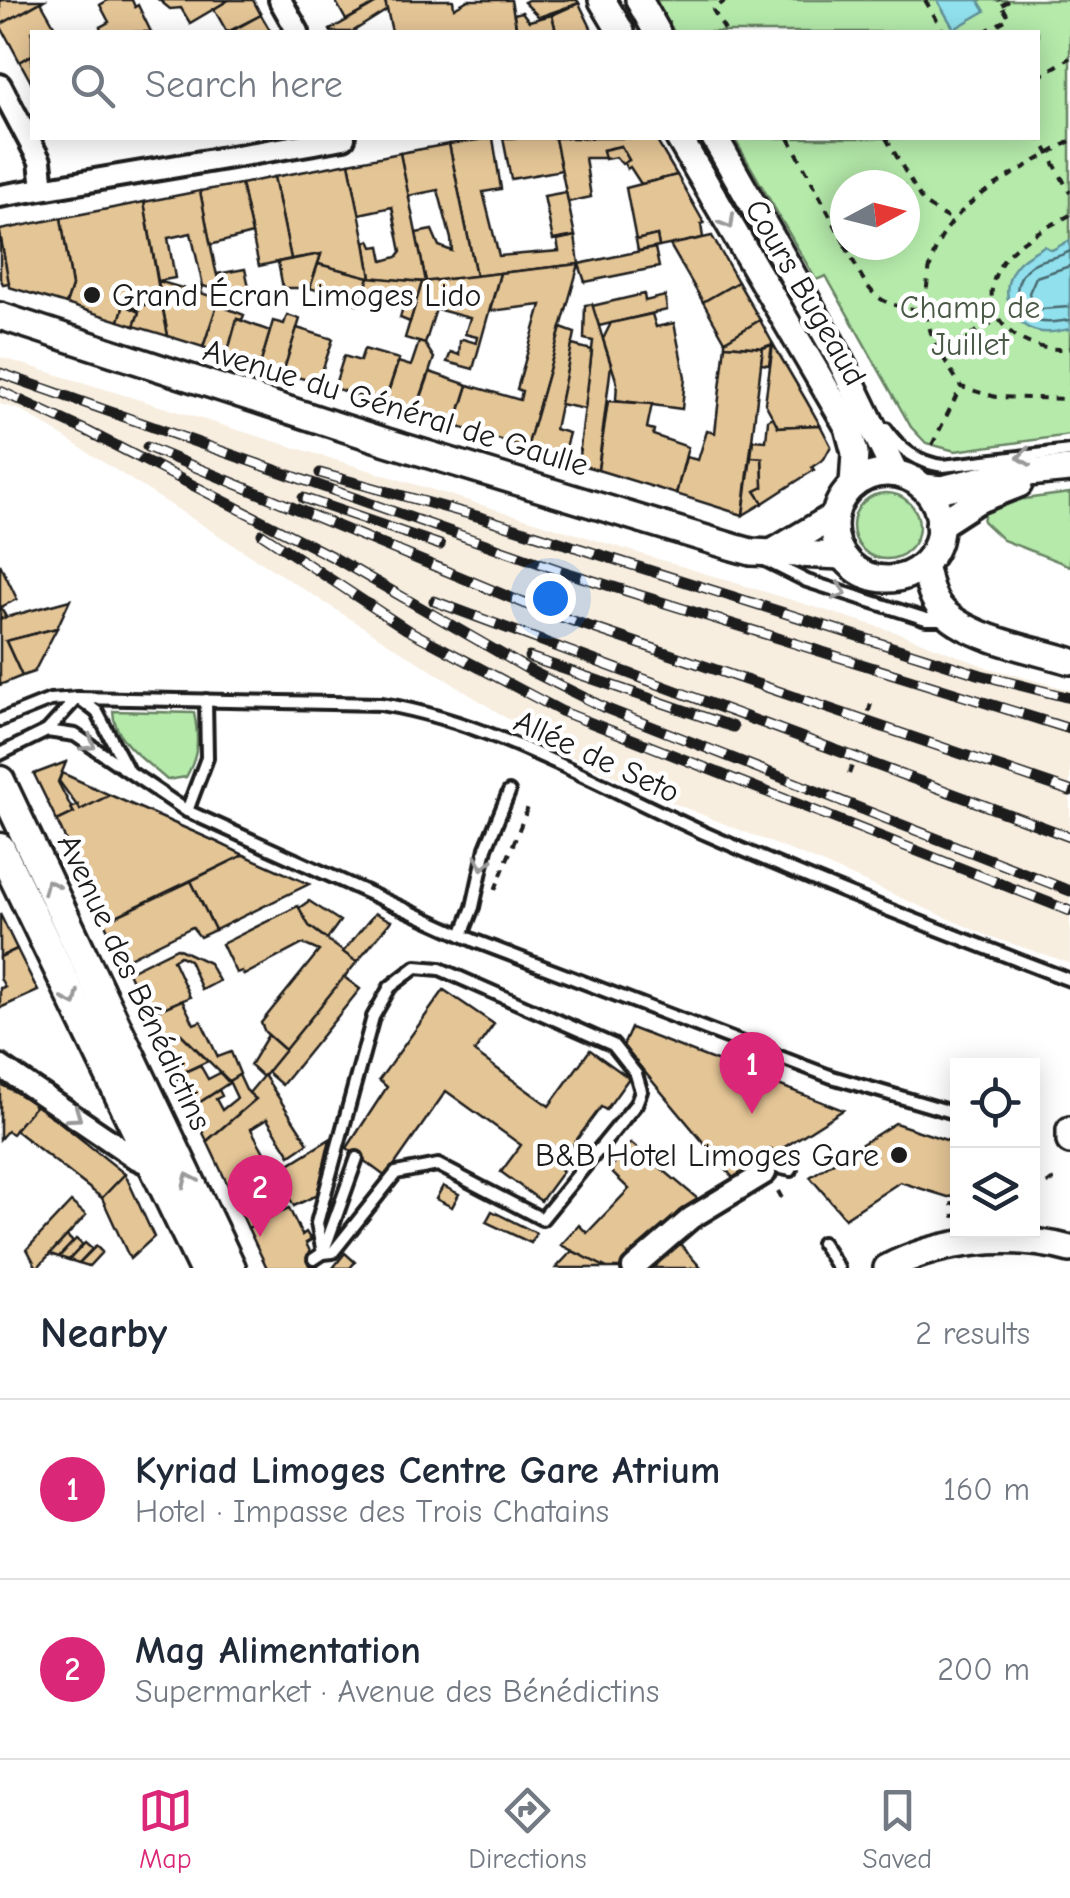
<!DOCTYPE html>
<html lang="en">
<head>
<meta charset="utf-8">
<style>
  body { margin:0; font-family:"Comic Neue",sans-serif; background:#f6f6f7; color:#1f2937 }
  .controls { position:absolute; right:30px; bottom:30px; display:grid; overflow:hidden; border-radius:0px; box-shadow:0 5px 25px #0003 }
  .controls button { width:90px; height:90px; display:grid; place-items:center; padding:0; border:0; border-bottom:2px solid #e0e1e3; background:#fff; color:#1f2937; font:50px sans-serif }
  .compass { position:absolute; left:830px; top:170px; width:90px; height:90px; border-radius:50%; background:#fff; box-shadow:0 5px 25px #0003; rotate:83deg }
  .you { position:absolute; left:550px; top:598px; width:35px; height:35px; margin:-25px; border:8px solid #fff; border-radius:50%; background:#1a73e8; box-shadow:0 0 0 15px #1a73e833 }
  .badge { display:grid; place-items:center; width:65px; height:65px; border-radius:50%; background:#db2777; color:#fff; font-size:32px; font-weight:700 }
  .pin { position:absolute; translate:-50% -82px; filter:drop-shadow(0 2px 5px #0008) }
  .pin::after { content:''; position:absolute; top:52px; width:35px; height:30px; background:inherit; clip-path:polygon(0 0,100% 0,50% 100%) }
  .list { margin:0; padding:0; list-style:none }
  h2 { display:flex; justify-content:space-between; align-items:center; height:130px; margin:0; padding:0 40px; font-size:42px }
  h2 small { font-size:32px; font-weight:400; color:#747a83 }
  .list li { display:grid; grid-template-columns:65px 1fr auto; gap:30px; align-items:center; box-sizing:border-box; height:180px; padding:0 40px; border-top:2px solid #e0e1e3 }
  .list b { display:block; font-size:38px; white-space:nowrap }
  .list p { margin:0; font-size:32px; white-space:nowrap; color:#747a83 }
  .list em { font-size:32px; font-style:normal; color:#747a83 }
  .icon { flex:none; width:55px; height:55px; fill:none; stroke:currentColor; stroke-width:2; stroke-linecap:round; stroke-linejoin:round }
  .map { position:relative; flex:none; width:1070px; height:1268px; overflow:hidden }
  .search { position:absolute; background:#fff; box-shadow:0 5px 25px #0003; left:30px; right:30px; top:30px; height:110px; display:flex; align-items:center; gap:25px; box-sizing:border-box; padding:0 35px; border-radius:0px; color:#747a83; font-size:38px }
  .sheet { height:490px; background:#fff }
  nav { display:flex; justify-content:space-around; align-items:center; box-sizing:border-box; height:140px; border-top:2px solid #e0e1e3; background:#fff; font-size:28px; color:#747a83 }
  nav a { display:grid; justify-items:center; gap:5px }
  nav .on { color:#db2777 }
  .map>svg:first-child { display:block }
  .built { fill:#f7eee0 }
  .green { fill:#b5eaab; stroke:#688364; stroke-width:2.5; fill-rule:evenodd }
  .water { fill:#90e0ed; stroke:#629299; stroke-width:2.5 }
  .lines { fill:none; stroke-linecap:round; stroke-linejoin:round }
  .shore { stroke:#4a6a70; stroke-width:2.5 }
  .building { fill:#e4c596; stroke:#1c1c1c; stroke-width:2.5 }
  .service-casing { stroke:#1c1c1c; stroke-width:18 }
  .minor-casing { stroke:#1c1c1c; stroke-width:28 }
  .tertiary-casing { stroke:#1c1c1c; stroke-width:32 }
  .secondary-casing { stroke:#1c1c1c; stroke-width:35 }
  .path { stroke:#1c1c1c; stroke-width:4; stroke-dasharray:8 8; stroke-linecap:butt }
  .service { stroke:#fff; stroke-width:10 }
  .minor { stroke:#fff; stroke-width:20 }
  .tertiary { stroke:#fff; stroke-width:25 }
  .secondary { stroke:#fff; stroke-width:28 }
  .rail-casing { stroke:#1c1c1c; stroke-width:11 }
  .rail { stroke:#fff; stroke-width:8; stroke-dasharray:22; stroke-linecap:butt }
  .oneway { stroke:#999 }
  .poi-dot { fill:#1c1c1c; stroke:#fff; stroke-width:4 }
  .labels { text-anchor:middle; stroke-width:9; stroke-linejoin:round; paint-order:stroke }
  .street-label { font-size:32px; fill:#1c1c1c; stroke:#fff }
  .poi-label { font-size:32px; fill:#1c1c1c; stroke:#fff; text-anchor:start }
  .park-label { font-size:32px; fill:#4a5a47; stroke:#fff }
</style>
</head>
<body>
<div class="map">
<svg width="1070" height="1268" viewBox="0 0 1070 1268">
  <rect width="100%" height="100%" fill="#fff"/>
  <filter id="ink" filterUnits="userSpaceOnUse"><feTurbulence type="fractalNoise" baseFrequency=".01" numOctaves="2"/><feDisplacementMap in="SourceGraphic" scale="20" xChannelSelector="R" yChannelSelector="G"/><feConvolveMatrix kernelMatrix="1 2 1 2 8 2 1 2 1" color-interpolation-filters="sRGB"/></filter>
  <g filter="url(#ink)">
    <path class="built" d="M0,357L899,633L989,668L1070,690V963L988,936L819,862L668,801L557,750L21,410L0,404Z"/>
    <g class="green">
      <path d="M655,0H1070V435L955,451L926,443L911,427L826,276L816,280L734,138H1038V32H674ZM845,185H905V245H845Z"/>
      <circle cx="886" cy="526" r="33"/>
      <path d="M1070,493V566L1003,540L983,521L986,508L993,503Z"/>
      <path d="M113,711L194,713C199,737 199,755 186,777L167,780C146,761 114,742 113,711Z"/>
    </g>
    <g class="water">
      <path d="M937,0H978L985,11L954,29Z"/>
      <path d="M1070,240V329C1059,331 1048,334 1037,331C1008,324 998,287 1017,265C1024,256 1035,252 1044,246L1052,250Z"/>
    </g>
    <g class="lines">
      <g class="shore">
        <path d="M1070,251C1056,260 1038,257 1027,269C1010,285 1016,314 1038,321C1048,324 1060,321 1070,320"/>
        <path d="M1070,266L1036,277L1029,293L1032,303L1041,309L1070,307"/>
      </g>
    </g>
    <g class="building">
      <path d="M0,0H44L0,25Z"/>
      <path d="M108,0H132L135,7L138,5L151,32H101L100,27L109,22L100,5Z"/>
      <path d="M159,0H229L190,23L181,8L170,9Z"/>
      <path d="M229,0H253L261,15L227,32L214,9Z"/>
      <path d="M335,0H382L346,20Z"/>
      <path d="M382,0H385L387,10L352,32H331L330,30Z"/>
      <path d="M385,0H453L454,8L468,0H511L517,32H392Z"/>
      <path d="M528,0H577L579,3L539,17L524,2Z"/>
      <path d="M41,2L58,32H32V55L20,62L0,25Z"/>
      <path d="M579,3L593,32H556L552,15Z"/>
      <path d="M522,12L529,21L552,15L556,32H517L514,14Z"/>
      <path d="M261,15L271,32H230Z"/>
      <path d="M32,55V84L20,62Z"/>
      <path d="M493,138L501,189L483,192L499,256L559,251L557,240L575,236L579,264L476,276L449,144Z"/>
      <path d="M503,138H555L562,170L511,179Z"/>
      <path d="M555,138H655L677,175L641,184L630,167L627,169L624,163L629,160L621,146L603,150L605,158H585L591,197L568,202Z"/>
      <path d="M449,144L476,276L426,282L416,233L432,230L439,246L452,251L451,239L438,190L408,196L400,153Z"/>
      <path d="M621,146L629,160L622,164L616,157L605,159L603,150Z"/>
      <path d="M400,153L416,233L426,282L371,278L365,242L370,240L373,247L380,246L383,261L397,257L401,252L392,207L359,214L349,163Z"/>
      <path d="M349,163L365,242L371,278L318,264L321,254L291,259L274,177Z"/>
      <path d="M677,175L704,223L701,224L703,238L659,247L657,235L636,240L626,188Z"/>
      <path d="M274,177L291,259L259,266L241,184Z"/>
      <path d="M241,184L252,234L210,245L200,191Z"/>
      <path d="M200,191L215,267L221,291L203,286L191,233L168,238L175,278L158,281L144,202Z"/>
      <path d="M566,192L575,236L553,240L544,196Z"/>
      <path d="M144,202L159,290L153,291L154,300L137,309L124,305L119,321L66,304L72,286L61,218Z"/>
      <path d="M61,218L72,286L66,304L9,287L0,234V230Z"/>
      <path d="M0,234L9,283L3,284L0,278Z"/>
      <path d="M657,235L659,247L638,251L636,240Z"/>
      <path d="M712,236L738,282L703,302L670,245Z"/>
      <path d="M655,248L659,267L585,282L579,264Z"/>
      <path d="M321,254L310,288H283L278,262Z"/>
      <path d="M318,264L369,277L360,305L310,288Z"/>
      <path d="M579,264L527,448L455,426L468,385L520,400L522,391L517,389L541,305L490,311L500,273Z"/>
      <path d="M245,269L250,291L227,294L221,306L244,315L242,320L237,319L227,355L203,347L221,291L217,274Z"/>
      <path d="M500,273L473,369L447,362L451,352L459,355L460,341L463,339L476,343L477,337L465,334L470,318L436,309L425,344L405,338L422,282Z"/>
      <path d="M369,277L422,282L410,322L400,318L405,300L363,296Z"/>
      <path d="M158,281L192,291L195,284L203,286L201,293L219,299L203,347L168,336Z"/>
      <path d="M738,282L760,320L725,341L703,302Z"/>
      <path d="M159,290L168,336L134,326L139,312L137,309L154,300L153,291Z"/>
      <path d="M644,294L645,301L665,296L667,310L599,326L592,306Z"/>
      <path d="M592,304L611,365L598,470L578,464L593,341L584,339L585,305Z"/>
      <path d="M124,305L139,312L134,326L119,321Z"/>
      <path d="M652,314L656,327L674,323L685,377L682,409L616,400L617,383L603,339L611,323Z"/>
      <path d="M287,315L300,319L283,373L260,365L273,321L284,324Z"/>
      <path d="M237,319L270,331L260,365L227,355Z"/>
      <path d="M760,320L773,344L761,348L725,345V341Z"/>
      <path d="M297,328L333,339L318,383L283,373Z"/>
      <path d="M561,328L575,333L555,429L569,433L562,459L527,448Z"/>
      <path d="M419,342L425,344L434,358L415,414L384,404L398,362L411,366Z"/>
      <path d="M773,344L806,400L820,425L778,427L765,403Z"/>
      <path d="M572,345L592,350L585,409L560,404Z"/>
      <path d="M725,345L763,348L743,515L676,494L686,457L698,460L707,431L715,433Z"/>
      <path d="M772,345L769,365L761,364L763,348Z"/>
      <path d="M364,349L399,359L384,404L334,388L344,356L360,361Z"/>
      <path d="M430,372L468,385L455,426L415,414Z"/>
      <path d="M608,401L652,404L647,428L654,430L653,435L688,447L676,494L598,470Z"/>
      <path d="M773,417L778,427L820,425L831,446L824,459L812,467L814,470L763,503L755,491L763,487L762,458L751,457L753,440L766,441L768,420Z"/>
      <path d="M751,457L762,458L763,487L755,491L763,503L743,515Z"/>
      <path d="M0,564L17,599L1,607L6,617L0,619Z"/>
      <path d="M70,600L57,628L6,641L22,676L0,685V619Z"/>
      <path d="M57,628L34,672L22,676L6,641Z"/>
      <path d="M66,762L58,782L74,813L57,821L34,774Z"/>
      <path d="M62,773L110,795L80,810L59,781Z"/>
      <path d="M110,795L217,842L244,855L104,922L57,821L74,813L71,808L78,805L80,810Z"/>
      <path d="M244,855L309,884L215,930L191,881Z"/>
      <path d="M191,881L215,930L200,937L192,927L123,961L104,922Z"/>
      <path d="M309,901L340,921L327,939L309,926L299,908Z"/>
      <path d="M298,906L309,926L357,962L285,1050L265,1032L261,1023L319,951L303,944L244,975L242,971L236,973L222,944Z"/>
      <path d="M375,913L391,921L357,962L343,952Z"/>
      <path d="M0,914L17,949L0,957Z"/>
      <path d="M177,948L209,963L219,981L202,990L189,960L180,956L173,960L190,997L147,1015L128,972Z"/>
      <path d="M17,949L38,991L0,1008V988L5,987L0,978V957Z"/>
      <path d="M344,977L360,989L282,1085L267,1072Z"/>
      <path d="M444,990L494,1024L474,1052L549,1106L590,1050L629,1078L606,1110L601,1107L557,1166L563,1171L541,1201L501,1172L521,1145L446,1091L386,1177L347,1148L387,1087L379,1080Z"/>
      <path d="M182,1000L194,1024L201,1021L218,1057L231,1052L240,1074L229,1081L181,1034L161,1043L147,1015Z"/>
      <path d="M631,1028L843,1110L734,1179L623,1046Z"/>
      <path d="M181,1034L208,1061L176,1076L161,1043Z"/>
      <path d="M268,1035L285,1050L263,1077L250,1065Z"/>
      <path d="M200,1065L208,1079L220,1073L229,1083L191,1108L176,1076Z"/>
      <path d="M239,1075L246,1090L256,1099L207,1141L191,1108L219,1090L222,1096L216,1099L222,1110L237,1098L229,1081Z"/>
      <path d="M264,1075L308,1143L290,1155L267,1119L251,1129L275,1172L234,1198L207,1141L256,1099L249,1093Z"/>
      <path d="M0,1084L37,1104L12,1134L7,1131L0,1139Z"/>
      <path d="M37,1104L125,1174L102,1198L15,1130Z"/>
      <path d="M895,1123L958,1144V1196L948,1197L900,1182L845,1218L810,1177Z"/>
      <path d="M330,1139L317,1195L294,1206L288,1195L278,1200L283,1211L248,1228L234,1198Z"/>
      <path d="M631,1143L698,1199L679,1211L625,1268H607L561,1245L579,1225L587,1233L629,1189L609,1170Z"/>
      <path d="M125,1174L154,1237L130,1259L102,1198Z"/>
      <path d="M443,1186L459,1194L452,1207L436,1199Z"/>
      <path d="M71,1202L86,1215L37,1268L27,1249Z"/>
      <path d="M289,1208L302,1235L306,1232L311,1240L306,1243L318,1268H267L248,1228Z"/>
      <path d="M492,1211L536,1233L531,1243L486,1222Z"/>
      <path d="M67,1236L73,1242L59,1257L50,1254Z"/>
      <path d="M675,1238L701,1268H641Z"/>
      <path d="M76,1239L83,1245L69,1260L59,1257Z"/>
      <path d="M85,1243L92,1249L79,1263L69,1260Z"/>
      <path d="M96,1246L102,1252L89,1266L79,1263Z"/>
      <path d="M572,1251L607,1268H556Z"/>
      <path d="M345,1253L355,1262L350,1268H333Z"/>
    </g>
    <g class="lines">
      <g class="service-casing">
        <g id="service">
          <path d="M886,429C899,449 919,463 943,466L1070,451"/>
          <path d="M765,560L807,581L926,619H947"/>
          <path d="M80,699L97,712L126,767"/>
          <path d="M0,720L50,700L78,698L381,704C498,723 604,789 711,836C829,888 950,934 1070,980"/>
          <path d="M47,731L75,735L187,811L475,941L832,1077L958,1114"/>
          <path d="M0,754L47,731L77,698"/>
          <path d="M187,811L207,758L206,700"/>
          <path d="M462,935L473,907L486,848L509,792"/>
          <path d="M416,967L440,969L613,1045L636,1074L641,1091L636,1104L542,1219L438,1165L396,1173L333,1252L323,1253L317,1223L373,1017L390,987Z"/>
          <path d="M770,1157L777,1167L791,1170"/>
          <path d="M822,1243L838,1268"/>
          <path d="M314,1259L323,1253L357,1158"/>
        </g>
      </g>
      <g class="minor-casing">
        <g id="minor">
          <path d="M280,0L298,32"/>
          <path d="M0,85L40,161L43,188"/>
          <path d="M0,196L344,138"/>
          <path d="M0,1066L134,1157L151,1165"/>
          <path d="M633,1268L691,1218L765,1173"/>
        </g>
      </g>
      <g class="tertiary-casing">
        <g id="tertiary">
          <path d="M602,0L621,32"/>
          <path d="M639,0L657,32"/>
          <path d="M679,138L848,427L855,453L853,485"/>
          <path d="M715,138L839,357L895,473"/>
          <path d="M0,316L387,442L733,547L751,552L842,556"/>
          <circle cx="887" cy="526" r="53"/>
          <path d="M923,487L942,489L997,476L1070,469"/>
          <path d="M939,525L976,501L1019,484"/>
          <path d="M775,551L834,516"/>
          <path d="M924,564C927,576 929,591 936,602C957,637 1032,649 1070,661"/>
          <path d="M1070,1130V1141"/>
          <path d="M887,1268C940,1240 1012,1233 1070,1249"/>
        </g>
      </g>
      <g class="secondary-casing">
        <g id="secondary">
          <path d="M0,781L231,1268"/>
          <path d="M0,848L203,1268"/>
        </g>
      </g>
      <g class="path">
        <path d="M726,0L713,10L726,32"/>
        <path d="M925,0L944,32"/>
        <path d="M1002,5L1011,0"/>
        <path d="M984,32L1009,18L999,0"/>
        <path d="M1038,77L1070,58"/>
        <path d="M1038,134L1070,193"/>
        <path d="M789,138L845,244"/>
        <path d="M886,138L924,204L949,219"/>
        <path d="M1070,141C1008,180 933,204 927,287C926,304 926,317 931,333C938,351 951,370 961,387L996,397L1070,399"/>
        <path d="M1070,215C1047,228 1015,241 1001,264C970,314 1022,356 1070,348"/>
        <path d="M845,245C869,290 870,306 925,310"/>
        <path d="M942,350L998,320"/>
        <path d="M932,445L961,387"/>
        <path d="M864,727L871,704"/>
        <path d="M849,774L857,752"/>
        <path d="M495,890L530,802"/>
        <path d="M1032,1190L1059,1178"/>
        <path d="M778,1191L785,1204"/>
        <path d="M958,1204H952L954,1216L958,1215"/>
      </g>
      <use href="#service" class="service"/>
      <use href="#minor" class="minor"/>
      <use href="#tertiary" class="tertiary"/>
      <use href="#secondary" class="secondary"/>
      <g class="rail-casing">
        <g id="rail">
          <path d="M0,373L562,571L1070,729"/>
          <path d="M0,391L87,431L333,557L531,671L605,708L1070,891"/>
          <path d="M147,447L538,609L1070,791"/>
          <path d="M320,473L480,517L981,675L1070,698"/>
          <path d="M303,498L440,545"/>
          <path d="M262,534L406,629L561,711L1070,911"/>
          <path d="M434,601L1070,837"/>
          <path d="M529,657L733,727"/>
        </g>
      </g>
      <use href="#rail" class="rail"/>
    </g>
    <defs><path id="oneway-chevron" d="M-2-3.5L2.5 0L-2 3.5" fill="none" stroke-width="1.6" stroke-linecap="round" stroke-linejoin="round" transform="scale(2.5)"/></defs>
    <g class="oneway">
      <use href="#oneway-chevron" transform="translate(728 222) rotate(60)"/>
      <use href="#oneway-chevron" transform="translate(1024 457) rotate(173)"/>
      <use href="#oneway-chevron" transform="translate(840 592) rotate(18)"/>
      <use href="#oneway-chevron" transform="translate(89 744) rotate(32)"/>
      <use href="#oneway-chevron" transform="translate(483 863) rotate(103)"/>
      <use href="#oneway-chevron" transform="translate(50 886) rotate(-115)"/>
      <use href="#oneway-chevron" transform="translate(72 999) rotate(65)"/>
      <use href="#oneway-chevron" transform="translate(75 1116) rotate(35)"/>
      <use href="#oneway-chevron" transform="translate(189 1180) rotate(-115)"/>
    </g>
  </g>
  <g class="poi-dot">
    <circle cx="92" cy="295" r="10"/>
    <circle cx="899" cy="1155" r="10"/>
  </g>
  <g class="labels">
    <g class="street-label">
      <text transform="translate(806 292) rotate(60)" y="11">Cours Bugeaud</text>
      <text transform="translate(396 407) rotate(17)" y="11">Avenue du Général de Gaulle</text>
      <text transform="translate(597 756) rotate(25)" y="11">Allée de Seto</text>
      <text transform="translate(135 982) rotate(65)" y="11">Avenue des Bénédictins</text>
    </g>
    <g class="poi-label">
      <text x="112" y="306">Grand Écran Limoges Lido</text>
      <text x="879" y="1166" text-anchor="end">B&amp;B Hotel Limoges Gare</text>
    </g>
    <g class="park-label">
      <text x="970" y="318">Champ de<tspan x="970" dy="37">Juillet</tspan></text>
    </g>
  </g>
</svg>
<div class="controls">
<button><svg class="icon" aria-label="locate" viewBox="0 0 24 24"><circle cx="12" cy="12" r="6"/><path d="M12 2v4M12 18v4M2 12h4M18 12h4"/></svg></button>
<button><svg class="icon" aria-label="layers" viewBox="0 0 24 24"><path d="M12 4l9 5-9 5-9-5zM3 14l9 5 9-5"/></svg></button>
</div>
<svg class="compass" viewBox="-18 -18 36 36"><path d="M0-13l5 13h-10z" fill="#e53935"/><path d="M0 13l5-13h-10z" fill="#747a83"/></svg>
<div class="you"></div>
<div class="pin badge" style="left:752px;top:1114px">1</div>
<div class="pin badge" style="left:260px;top:1237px">2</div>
<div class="search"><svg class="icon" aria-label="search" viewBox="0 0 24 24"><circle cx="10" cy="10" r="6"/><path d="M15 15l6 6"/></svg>Search here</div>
</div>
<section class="sheet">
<h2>Nearby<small>2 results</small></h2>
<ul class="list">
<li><span class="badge">1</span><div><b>Kyriad Limoges Centre Gare Atrium</b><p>Hotel · Impasse des Trois Chatains</p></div><em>160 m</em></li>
<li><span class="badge">2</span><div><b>Mag Alimentation</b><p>Supermarket · Avenue des Bénédictins</p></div><em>200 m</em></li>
</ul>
</section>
<nav>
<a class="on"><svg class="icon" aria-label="map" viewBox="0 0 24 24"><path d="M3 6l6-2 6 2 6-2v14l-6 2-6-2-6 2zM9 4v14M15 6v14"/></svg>Map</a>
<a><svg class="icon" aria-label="directions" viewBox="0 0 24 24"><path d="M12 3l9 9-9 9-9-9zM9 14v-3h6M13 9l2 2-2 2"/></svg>Directions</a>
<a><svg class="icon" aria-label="saved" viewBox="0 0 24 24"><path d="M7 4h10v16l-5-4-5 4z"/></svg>Saved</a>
</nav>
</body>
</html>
